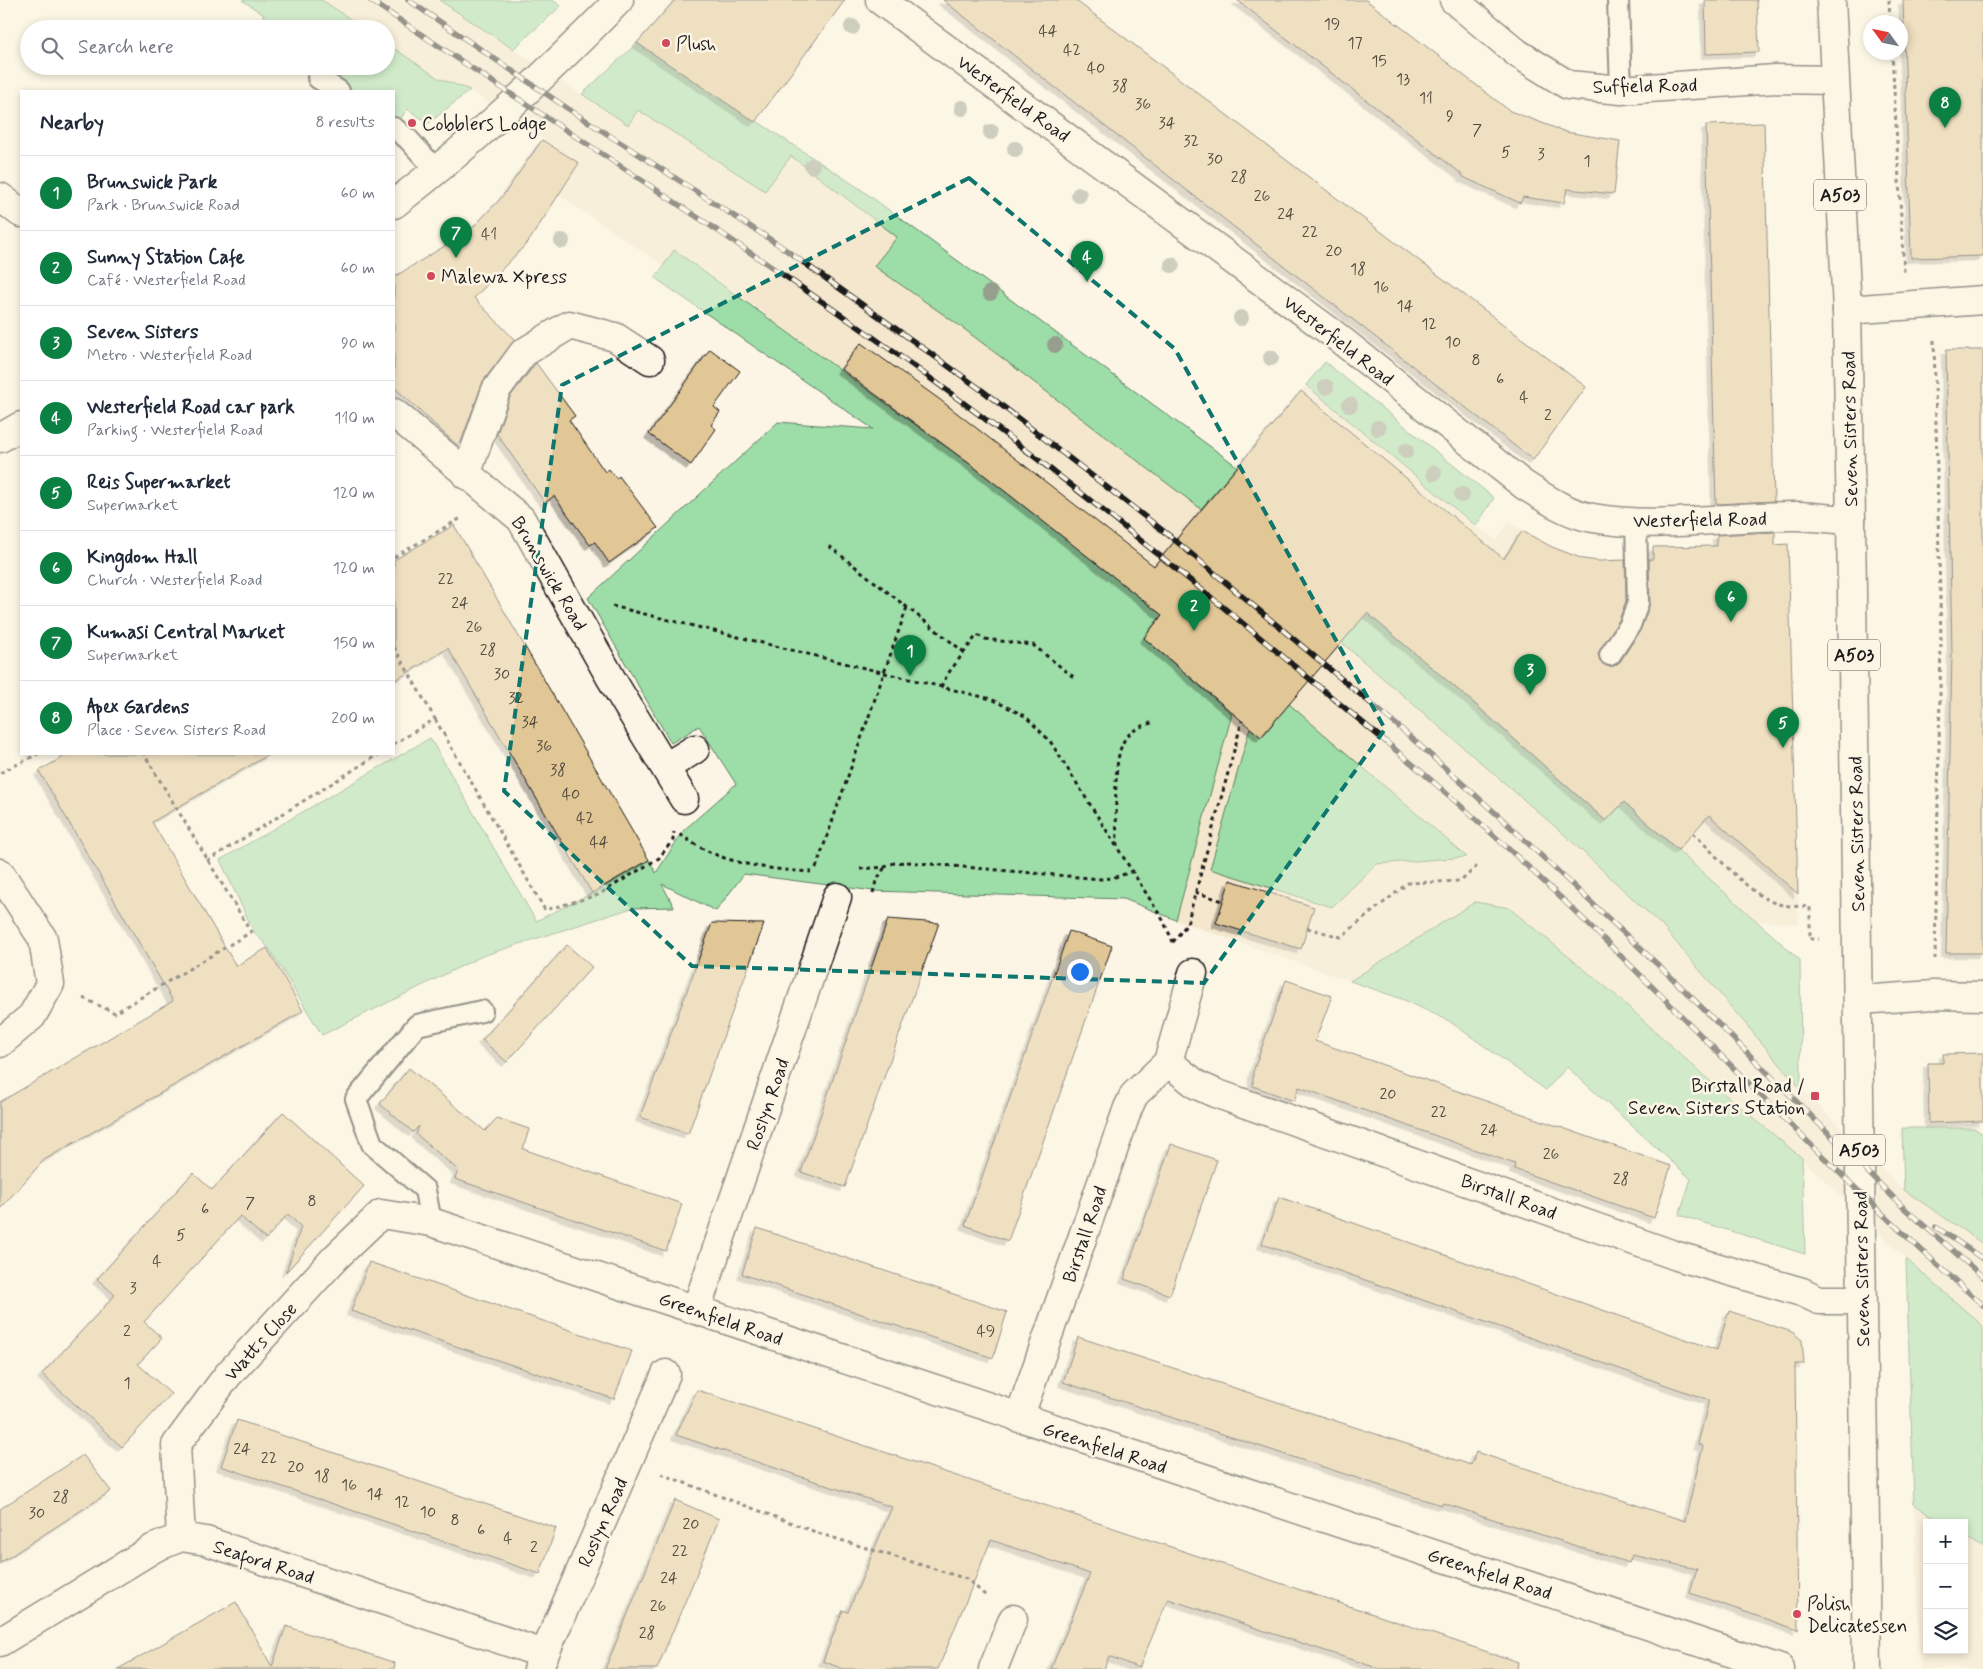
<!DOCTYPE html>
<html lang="en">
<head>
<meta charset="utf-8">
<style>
  body { margin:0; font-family:Mynerve,sans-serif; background:#f2f2f3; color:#1f2937 }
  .controls { position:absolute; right:15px; bottom:15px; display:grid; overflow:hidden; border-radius:0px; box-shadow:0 2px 8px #0003 }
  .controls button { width:45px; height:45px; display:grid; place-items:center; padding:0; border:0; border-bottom:1px solid #e0e1e3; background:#fff; color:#1f2937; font:25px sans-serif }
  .compass { position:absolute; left:1863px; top:15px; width:45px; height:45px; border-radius:50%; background:#fff; box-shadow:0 2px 8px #0003; rotate:303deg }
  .you { position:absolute; left:1079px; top:971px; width:18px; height:18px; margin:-12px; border:4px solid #fff; border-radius:50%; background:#1a73e8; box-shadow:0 0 0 8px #1a73e833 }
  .badge { display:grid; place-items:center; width:32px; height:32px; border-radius:50%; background:#0b8043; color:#fff; font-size:16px; font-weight:700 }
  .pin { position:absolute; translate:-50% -41px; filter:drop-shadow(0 1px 2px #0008) }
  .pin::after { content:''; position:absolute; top:26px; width:18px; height:15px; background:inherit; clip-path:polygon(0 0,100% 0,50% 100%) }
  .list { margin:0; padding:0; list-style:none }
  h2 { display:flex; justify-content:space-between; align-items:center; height:65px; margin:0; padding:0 20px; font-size:21px }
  h2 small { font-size:16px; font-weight:400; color:#747a83 }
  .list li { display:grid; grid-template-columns:32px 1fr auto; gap:15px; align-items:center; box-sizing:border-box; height:75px; padding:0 20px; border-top:1px solid #e0e1e3 }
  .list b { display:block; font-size:19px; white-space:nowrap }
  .list p { margin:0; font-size:16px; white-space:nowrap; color:#747a83 }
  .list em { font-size:16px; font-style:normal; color:#747a83 }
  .icon { flex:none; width:28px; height:28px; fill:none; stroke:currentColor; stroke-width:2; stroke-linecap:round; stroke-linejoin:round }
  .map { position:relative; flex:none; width:1983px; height:1669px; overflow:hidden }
  .search { position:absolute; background:#fff; box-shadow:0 2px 8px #0003; left:20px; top:20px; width:375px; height:55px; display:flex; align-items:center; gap:12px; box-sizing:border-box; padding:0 18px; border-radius:28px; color:#747a83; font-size:19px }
  .panel { position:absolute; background:#fff; box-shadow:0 2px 8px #0003; left:20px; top:90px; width:375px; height:665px; border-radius:0px }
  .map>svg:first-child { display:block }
  .built { fill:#f4e7cd }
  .green { fill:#9ddea8; stroke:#5c7d62 }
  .building { fill:#e1c696; stroke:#1c1c1c; filter:url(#shadow) }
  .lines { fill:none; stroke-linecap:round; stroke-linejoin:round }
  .lane-casing { stroke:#1c1c1c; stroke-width:24 }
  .street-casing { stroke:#1c1c1c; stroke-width:31 }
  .primary-casing { stroke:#1c1c1c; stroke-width:31 }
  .highway-casing { stroke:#1c1c1c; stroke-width:31 }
  .path { stroke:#1c1c1c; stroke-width:3; stroke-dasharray:4 4; stroke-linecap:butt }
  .lane { stroke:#fcf5e5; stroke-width:20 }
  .street { stroke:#fcf5e5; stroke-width:28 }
  .primary { stroke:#fcf5e5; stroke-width:28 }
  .highway { stroke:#fcf5e5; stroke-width:28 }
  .rail-casing { stroke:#1c1c1c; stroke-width:5.5 }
  .rail { stroke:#fcf5e5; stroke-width:4; stroke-dasharray:11; stroke-linecap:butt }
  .tree { fill:#969e8e }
  .marked { fill:none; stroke:#0f766e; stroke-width:4; stroke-dasharray:10 6; stroke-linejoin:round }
  .poi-dot { fill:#d1495b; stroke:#fcf5e5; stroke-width:2 }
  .labels { text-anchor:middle; stroke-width:5; stroke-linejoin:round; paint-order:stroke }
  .number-label { font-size:16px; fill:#4d463a }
  .shield { fill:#fcf5e5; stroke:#5f5d58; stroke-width:1 }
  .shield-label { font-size:18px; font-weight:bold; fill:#1c1c1c }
  .poi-label { font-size:19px; fill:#1c1c1c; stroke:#fcf5e5; text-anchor:start }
  .street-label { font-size:19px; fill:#1c1c1c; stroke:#fcf5e5 }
</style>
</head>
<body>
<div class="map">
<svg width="1983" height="1669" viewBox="0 0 1983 1669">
  <defs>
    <filter id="shadow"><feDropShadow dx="-4.5" dy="4.5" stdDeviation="0" flood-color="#0004"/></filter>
  </defs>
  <rect width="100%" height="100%" fill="#fcf5e5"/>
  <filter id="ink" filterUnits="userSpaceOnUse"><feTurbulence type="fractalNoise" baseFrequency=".02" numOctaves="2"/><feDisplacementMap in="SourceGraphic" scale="10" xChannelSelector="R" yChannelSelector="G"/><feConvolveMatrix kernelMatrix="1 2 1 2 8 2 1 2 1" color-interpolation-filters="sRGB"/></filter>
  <g filter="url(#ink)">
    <g class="built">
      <path d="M322,0H439L628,125L638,110L658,122L791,156L897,237L874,266L960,326L1201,509L1306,385L1476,526L1496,540L1509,522L1552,547L1583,559L1599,561L1653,560L1652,631L1631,632L1632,661L1591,710L1798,894L1799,924L1756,921L1624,802L1606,821L1475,704L1341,642L1567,837L1662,926L1801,1089L1904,1190L1983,1244V1326L1906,1259L1801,1158L1722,1092L1475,902L1350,981L1176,920L1232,714L1144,638L1081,550L974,467L707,272L674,250L664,266L559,195L579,163L470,90L438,78L386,43V29H365Z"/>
      <path d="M1914,1505L1943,1523H1927V1650H1964V1536L1983,1548V1669H1920Z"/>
    </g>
    <g class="green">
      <path d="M242,0H322L365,29H256L264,15Z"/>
      <path d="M439,0H552L561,6L513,49Z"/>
      <path d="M386,43L438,78L470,90L429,123L407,109L398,123L394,120V91H350L312,66H386Z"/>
      <path d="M637,43L859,188L1238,467L1201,509L960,326L874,266L897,237L791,156L765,191L638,110L628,125L582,94Z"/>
      <path d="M674,250L974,467L1162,615L1144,638L1232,714L1176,920L1124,899L874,891L744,874L716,911L662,884L674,907L632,908L482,956L322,1035L268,947L254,932L220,860L430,738L536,921L592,893L649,860L656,873L684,830L736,784L699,726L671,743L588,598L778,422L873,429L655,278Z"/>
      <path d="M1325,362L1494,498L1476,526L1306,385Z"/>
      <path d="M1367,612L1475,704L1606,821L1624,802L1800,960L1801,1089L1662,926L1567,837L1341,642Z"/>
      <path d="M1289,704L1467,857L1377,864L1332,907L1210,869L1250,728L1262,737Z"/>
      <path d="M1475,902L1509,908L1612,992L1722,1092L1802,1158L1805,1254L1679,1215L1691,1179L1567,1067L1546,1090L1449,1021L1402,999L1350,981Z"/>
      <path d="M1902,1128H1974L1983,1134V1244L1904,1190Z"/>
      <path d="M1906,1259L1983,1326V1548L1964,1536V1523H1943L1914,1504Z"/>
    </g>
    <g class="building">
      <path d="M675,0H845L755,122L637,43Z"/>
      <path d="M943,0H1075L1586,387L1533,460Z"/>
      <path d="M1237,0H1366L1510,111L1566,132L1620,141L1614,194L1567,189L1564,203L1523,197L1520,203L1463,177V175Z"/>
      <path d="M1705,0H1757L1759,52L1706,54Z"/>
      <path d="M1903,0H1983V256L1911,258Z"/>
      <path d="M1764,123L1774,501L1716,504L1706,125Z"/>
      <path d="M542,140L579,163L529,241L474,298L515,340L483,381L461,442L457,445L394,387V277L456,239L459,242L502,197Z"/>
      <path d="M861,343L939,399L1154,566L1301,391L1504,559L1522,531L1552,547L1583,559L1599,561L1625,560L1626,601L1619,620L1598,654L1600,661L1609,667L1620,662L1641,629L1650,603L1649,559H1653V547L1717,546V535L1775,532V545L1788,544L1798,894L1709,815L1678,850L1624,802L1606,821L1475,704L1367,613L1261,737L1144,638L1162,615L974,467L841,369Z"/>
      <path d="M710,349L740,371L714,407L720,412L711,425L716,429L691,465L649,434Z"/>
      <path d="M1946,350H1983V953H1946L1952,652Z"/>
      <path d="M536,363L575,416L569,420L605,472L609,469L617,479L619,476L658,528L609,563L595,542L590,545L554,496L545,503L497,434L510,397Z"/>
      <path d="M454,525L649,860L592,893L448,648L394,681V560Z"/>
      <path d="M68,754H270L152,822L236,966L267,948L303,1011L44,1160L0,1209V1102L173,1001L39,771Z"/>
      <path d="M1230,880L1314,907L1301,949L1216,923Z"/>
      <path d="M888,919L939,923L845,1187L801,1172Z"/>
      <path d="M712,923L764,924L688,1134L640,1117Z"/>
      <path d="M1069,931L1112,946L1008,1241L965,1225Z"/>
      <path d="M567,945L592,967L507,1062L482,1040Z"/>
      <path d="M1286,980L1332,996L1315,1041L1671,1166L1654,1218L1514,1169L1515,1164L1299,1087L1294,1101L1253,1086V1072Z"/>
      <path d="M1983,1053V1121L1929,1123L1928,1063H1943V1054Z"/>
      <path d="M409,1068L485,1131L497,1118L529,1129L523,1149L682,1204L666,1251L455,1179L458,1170L416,1134L419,1126L413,1132L380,1104Z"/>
      <path d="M283,1112L364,1186L286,1272L301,1227L288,1214L266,1239L240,1216L144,1322L162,1338L138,1364L171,1394L122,1447L42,1374L115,1295L97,1279L193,1173L212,1190Z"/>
      <path d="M1171,1144L1217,1160L1170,1295L1124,1279Z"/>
      <path d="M1279,1197L1717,1350L1729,1311L1792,1332L1802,1340L1804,1364H1795L1798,1630L1690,1593L1697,1569L1632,1555L1629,1563L1443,1503L1442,1505L1415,1497L1063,1382L1078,1337L1471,1465L1476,1452L1685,1521L1703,1446L1698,1444L1709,1400L1262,1244Z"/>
      <path d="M757,1228L1007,1312L993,1358L742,1274Z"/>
      <path d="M369,1262L632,1351L614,1399L351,1311Z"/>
      <path d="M697,1390L1518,1662L1517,1669H1380L1168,1599L1139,1668L1109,1656L1104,1669H1051L1090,1574L991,1540L938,1669H843L823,1661L843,1610L848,1612L892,1507L676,1435Z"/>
      <path d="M237,1420L556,1528L540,1574L221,1466Z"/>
      <path d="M83,1455L111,1491L0,1563V1509Z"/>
      <path d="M675,1500L719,1519L697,1573L657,1669H605Z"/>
      <path d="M236,1602L272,1667L286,1626L395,1663L394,1669H118Z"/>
    </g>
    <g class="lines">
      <g class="lane-casing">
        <g id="lane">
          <path d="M1618,0L1621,90"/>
          <path d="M318,78L339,91"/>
          <path d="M394,128L408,139L437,171"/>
          <path d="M1610,655L1630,625L1638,603L1636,521"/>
          <path d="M431,1222L425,1190L372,1144L356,1099L417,1025L482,1011"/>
        </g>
      </g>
      <g class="street-casing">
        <g id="street">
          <path d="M880,0L1332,333L1524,485C1545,498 1568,514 1593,518C1661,530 1730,515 1798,516C1816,517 1834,519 1851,520"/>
          <path d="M1454,0L1517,53L1568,85L1621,90L1775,79L1834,80"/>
          <path d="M0,197L21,213"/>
          <path d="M1847,310L1983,300"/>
          <path d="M394,413L521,519L612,680L684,799"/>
          <path d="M466,475L496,390L523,353L569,325L615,337L650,360"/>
          <path d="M666,767L695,749"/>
          <path d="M0,873L43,939L50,984L32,1016L0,1043"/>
          <path d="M1859,1000L1934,995L1983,996"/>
          <path d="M1168,1062L1197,1085L1215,1093L1677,1256L1802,1292L1819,1300H1860"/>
          <path d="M696,1310L837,897"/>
          <path d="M1019,1418L1128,1108L1134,1095L1168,1062L1193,973"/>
          <path d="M181,1537L176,1445L227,1376L335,1258L381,1214L431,1222L1780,1669"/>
          <path d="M0,1642L154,1548L181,1537L206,1541L544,1654"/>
          <path d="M538,1669L666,1374"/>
          <path d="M993,1669L1013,1619"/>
        </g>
      </g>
      <g class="primary-casing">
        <g id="primary">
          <path d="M394,204C474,143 549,72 619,0"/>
          <path d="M0,438L21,426"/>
        </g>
      </g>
      <g class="highway-casing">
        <path id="highway" d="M1831,0L1847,310L1851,520L1867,1669"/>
      </g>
      <g class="path">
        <path d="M1889,0L1890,22"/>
        <path d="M1892,52L1904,272"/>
        <path d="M1934,340L1941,641L1935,959"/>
        <path d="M829,546L964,652"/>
        <path d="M394,557L463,517"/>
        <path d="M612,606L991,699L1025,716L1050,741L1163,920L1174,944"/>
        <path d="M394,647L435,719L394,744"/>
        <path d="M941,687L947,675L977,635L985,639L1033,645L1076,679"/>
        <path d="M435,719L545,910L598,895L659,858L673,840L674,832"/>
        <path d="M0,773L38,754"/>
        <path d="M1693,833C1714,853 1743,887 1768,900C1781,907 1796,906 1810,907V939H1819"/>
        <path d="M680,834C718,864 765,869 811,872"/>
        <path d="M1117,846C1117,820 1111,760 1125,739C1131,730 1144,725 1154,722"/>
        <path d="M207,861L379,754"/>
        <path d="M816,868L907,607"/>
        <path d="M860,869L885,867L894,863L907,862L1101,879L1112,878L1131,872"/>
        <path d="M1195,892L1223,901"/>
        <path d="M873,893L876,881L885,867"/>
        <path d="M1307,928L1341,937L1408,883L1461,881L1477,866"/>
        <path d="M1173,942L1187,924L1242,721"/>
        <path d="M83,998L115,1013L251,932L144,754"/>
        <path d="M661,1474L821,1534L967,1579L986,1596"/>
      </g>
      <use href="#lane" class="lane"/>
      <use href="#street" class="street"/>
      <use href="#primary" class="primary"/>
      <use href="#highway" class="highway"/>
      <g class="rail-casing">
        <g id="rail">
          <path d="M370,0C549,121 732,236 908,362C1038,456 1163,557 1286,659C1339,704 1394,747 1446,793C1633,955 1796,1143 1983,1305"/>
          <path d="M408,0L567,108L779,245L983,391L1171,537L1398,726L1501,818L1670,976L1904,1208L1983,1277"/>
          <path d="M1936,1227L1983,1259"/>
        </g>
      </g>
      <use href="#rail" class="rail"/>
    </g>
    <g class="tree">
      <circle cx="852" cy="27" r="8"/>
      <circle cx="962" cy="108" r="8"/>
      <circle cx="991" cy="132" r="8"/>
      <circle cx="1015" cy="149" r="8"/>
      <circle cx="812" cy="166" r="8"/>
      <circle cx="1079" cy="195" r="8"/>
      <circle cx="562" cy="241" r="8"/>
      <circle cx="1172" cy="265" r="8"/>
      <circle cx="990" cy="293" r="8"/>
      <circle cx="1241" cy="318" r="8"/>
      <circle cx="1055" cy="345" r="8"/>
      <circle cx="1271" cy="358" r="8"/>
      <circle cx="1326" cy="387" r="8"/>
      <circle cx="1350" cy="405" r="8"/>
      <circle cx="1378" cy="428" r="8"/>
      <circle cx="1406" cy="451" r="8"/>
      <circle cx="1434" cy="473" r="8"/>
      <circle cx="1462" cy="495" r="8"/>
    </g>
  </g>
  <path d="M0 0H1983V1669H0ZM969,178L1175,349L1385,729L1204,983L692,966L504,791L562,385Z" fill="#fcf5e5" fill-opacity=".55" fill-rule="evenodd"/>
  <path class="marked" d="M969,178L1175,349L1385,729L1204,983L692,966L504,791L562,385Z"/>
  <g class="poi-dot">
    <circle cx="666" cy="43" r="5"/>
    <circle cx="412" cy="123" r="5"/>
    <circle cx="431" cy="276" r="5"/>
    <rect x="1810" y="1091" width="10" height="10" rx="2.5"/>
    <circle cx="1797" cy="1614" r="5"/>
  </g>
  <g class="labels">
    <g class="number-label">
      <text x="1332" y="29">19</text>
      <text x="1048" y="36">44</text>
      <text x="1355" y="48">17</text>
      <text x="1072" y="55">42</text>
      <text x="1379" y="66">15</text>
      <text x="1096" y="73">40</text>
      <text x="1403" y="84">13</text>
      <text x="1120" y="91">38</text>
      <text x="1426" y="103">11</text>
      <text x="1143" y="109">36</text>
      <text x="1450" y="121">9</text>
      <text x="1167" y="128">34</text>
      <text x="1477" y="135">7</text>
      <text x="1191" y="146">32</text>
      <text x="1506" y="157">5</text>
      <text x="1541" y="159">3</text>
      <text x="1215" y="164">30</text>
      <text x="1587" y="166">1</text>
      <text x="1239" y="182">28</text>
      <text x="1262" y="201">26</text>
      <text x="1286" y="219">24</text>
      <text x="1310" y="237">22</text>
      <text x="489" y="239">41</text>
      <text x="1334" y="256">20</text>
      <text x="1358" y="274">18</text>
      <text x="1381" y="292">16</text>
      <text x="1405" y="311">14</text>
      <text x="1429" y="329">12</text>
      <text x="1453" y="347">10</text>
      <text x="1476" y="365">8</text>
      <text x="1500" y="384">6</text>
      <text x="1524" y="402">4</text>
      <text x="1548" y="420">2</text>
      <text x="446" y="584">22</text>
      <text x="460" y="608">24</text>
      <text x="474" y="632">26</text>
      <text x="488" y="655">28</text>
      <text x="502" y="679">30</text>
      <text x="516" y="703">32</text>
      <text x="530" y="727">34</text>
      <text x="544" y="751">36</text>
      <text x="558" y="775">38</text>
      <text x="571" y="799">40</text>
      <text x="585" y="823">42</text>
      <text x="599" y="847">44</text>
      <text x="1388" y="1099">20</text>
      <text x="1439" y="1117">22</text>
      <text x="1489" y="1135">24</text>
      <text x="1551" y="1159">26</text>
      <text x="1621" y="1184">28</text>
      <text x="312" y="1206">8</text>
      <text x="250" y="1208">7</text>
      <text x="205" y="1214">6</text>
      <text x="181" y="1240">5</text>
      <text x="157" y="1266">4</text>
      <text x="133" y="1293">3</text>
      <text x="127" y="1336">2</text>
      <text x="986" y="1336">49</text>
      <text x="127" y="1388">1</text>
      <text x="242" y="1454">24</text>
      <text x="269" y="1463">22</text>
      <text x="296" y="1472">20</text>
      <text x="322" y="1481">18</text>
      <text x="349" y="1490">16</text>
      <text x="375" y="1499">14</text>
      <text x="61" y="1502">28</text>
      <text x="402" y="1507">12</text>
      <text x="428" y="1517">10</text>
      <text x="37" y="1518">30</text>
      <text x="455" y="1525">8</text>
      <text x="691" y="1529">20</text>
      <text x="481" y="1535">6</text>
      <text x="508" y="1543">4</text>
      <text x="534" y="1552">2</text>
      <text x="680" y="1556">22</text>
      <text x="669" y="1583">24</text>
      <text x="658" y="1611">26</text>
      <text x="647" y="1638">28</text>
    </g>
    <g class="shield">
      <rect x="1814" y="179.5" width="52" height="31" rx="4"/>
      <rect x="1828" y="639.5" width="52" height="31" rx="4"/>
      <rect x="1833" y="1134.5" width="52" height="31" rx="4"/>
    </g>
    <g class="shield-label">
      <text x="1840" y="201">A503</text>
      <text x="1854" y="661">A503</text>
      <text x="1859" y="1156">A503</text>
    </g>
    <g class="poi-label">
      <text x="676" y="50">Plush</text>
      <text x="422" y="130">Cobblers Lodge</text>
      <text x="441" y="283">Malewa Xpress</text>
      <text x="1805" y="1092" text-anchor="end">Birstall Road /<tspan x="1805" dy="22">Seven Sisters Station</tspan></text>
      <text x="1807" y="1610">Polish<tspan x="1807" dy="22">Delicatessen</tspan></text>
    </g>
    <g class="street-label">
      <text transform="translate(1645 85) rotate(-1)" y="7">Suffield Road</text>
      <text transform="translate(1014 98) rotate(36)" y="7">Westerfield Road</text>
      <text transform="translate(1339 340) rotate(38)" y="7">Westerfield Road</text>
      <text transform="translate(1849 429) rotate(-91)" y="7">Seven Sisters Road</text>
      <text transform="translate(1700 519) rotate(-1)" y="7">Westerfield Road</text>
      <text transform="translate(550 573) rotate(59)" y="7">Brunswick Road</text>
      <text transform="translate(1856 834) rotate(-91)" y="7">Seven Sisters Road</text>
      <text transform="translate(767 1104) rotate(-71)" y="7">Roslyn Road</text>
      <text transform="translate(1509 1196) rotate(20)" y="7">Birstall Road</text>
      <text transform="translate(1084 1234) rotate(-71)" y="7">Birstall Road</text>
      <text transform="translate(1861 1269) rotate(-91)" y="7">Seven Sisters Road</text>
      <text transform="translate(721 1318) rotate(19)" y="7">Greenfield Road</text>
      <text transform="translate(260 1341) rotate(-48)" y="7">Watts Close</text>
      <text transform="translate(1105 1447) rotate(18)" y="7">Greenfield Road</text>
      <text transform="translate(602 1522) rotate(-66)" y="7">Roslyn Road</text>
      <text transform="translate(264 1561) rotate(18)" y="7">Seaford Road</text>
      <text transform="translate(1490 1573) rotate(18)" y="7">Greenfield Road</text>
    </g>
  </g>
</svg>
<div class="controls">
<button>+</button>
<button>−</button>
<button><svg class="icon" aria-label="layers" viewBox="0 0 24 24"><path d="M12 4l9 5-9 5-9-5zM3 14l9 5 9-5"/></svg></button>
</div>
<svg class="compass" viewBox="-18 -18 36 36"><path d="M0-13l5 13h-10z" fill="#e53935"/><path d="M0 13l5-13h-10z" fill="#747a83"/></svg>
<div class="you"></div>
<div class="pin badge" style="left:910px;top:676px">1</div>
<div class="pin badge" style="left:1194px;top:631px">2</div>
<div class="pin badge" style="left:1530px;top:695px">3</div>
<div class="pin badge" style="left:1087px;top:282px">4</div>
<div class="pin badge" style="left:1783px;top:748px">5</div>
<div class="pin badge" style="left:1731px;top:622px">6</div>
<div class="pin badge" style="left:456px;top:258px">7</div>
<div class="pin badge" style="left:1945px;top:128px">8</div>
<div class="search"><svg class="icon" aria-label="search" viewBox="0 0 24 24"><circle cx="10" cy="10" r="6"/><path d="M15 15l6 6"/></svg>Search here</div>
<section class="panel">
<h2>Nearby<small>8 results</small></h2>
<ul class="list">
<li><span class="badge">1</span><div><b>Brunswick Park</b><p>Park · Brunswick Road</p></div><em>60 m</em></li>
<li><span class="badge">2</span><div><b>Sunny Station Cafe</b><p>Café · Westerfield Road</p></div><em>60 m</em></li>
<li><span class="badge">3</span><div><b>Seven Sisters</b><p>Metro · Westerfield Road</p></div><em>90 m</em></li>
<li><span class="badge">4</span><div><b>Westerfield Road car park</b><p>Parking · Westerfield Road</p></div><em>110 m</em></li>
<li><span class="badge">5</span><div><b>Reis Supermarket</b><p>Supermarket</p></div><em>120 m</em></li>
<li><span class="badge">6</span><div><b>Kingdom Hall</b><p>Church · Westerfield Road</p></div><em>120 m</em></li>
<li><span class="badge">7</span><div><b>Kumasi Central Market</b><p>Supermarket</p></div><em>150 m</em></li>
<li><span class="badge">8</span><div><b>Apex Gardens</b><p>Place · Seven Sisters Road</p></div><em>200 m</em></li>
</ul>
</section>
</div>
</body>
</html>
